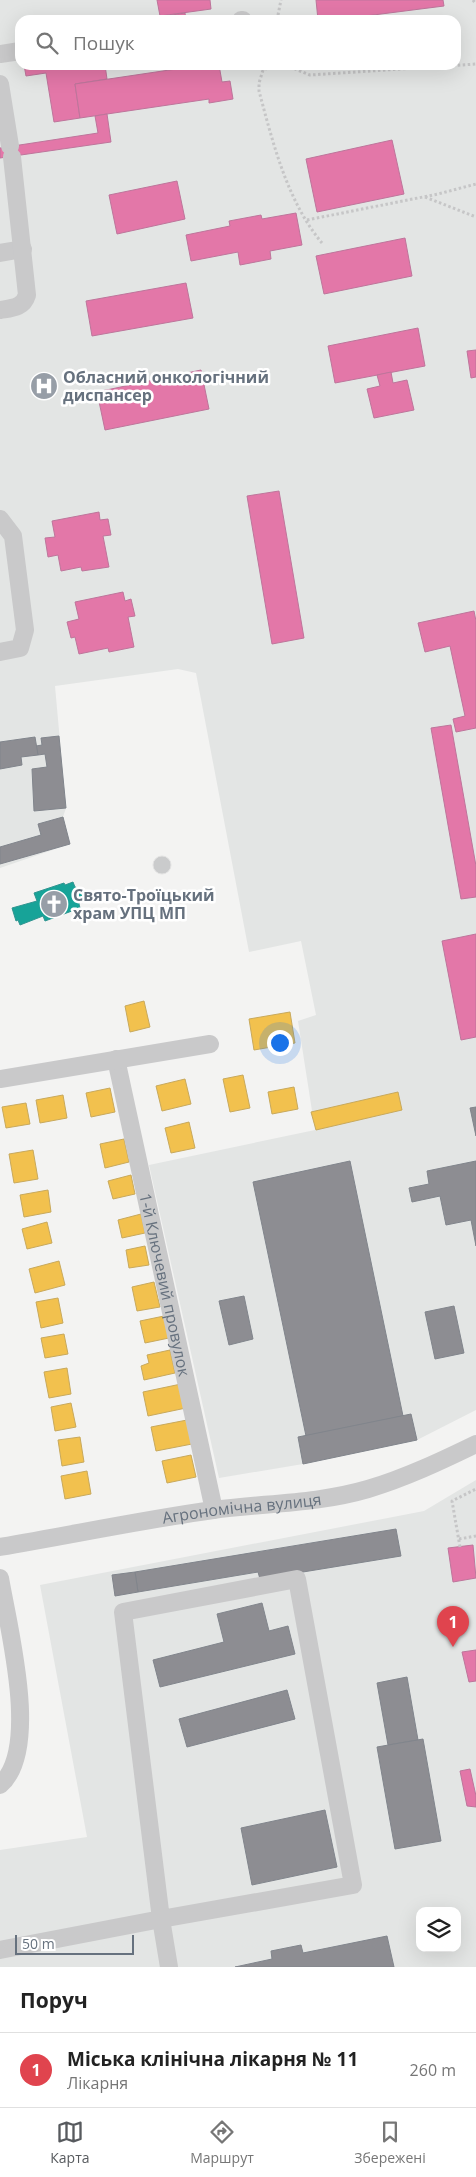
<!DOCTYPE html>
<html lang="uk">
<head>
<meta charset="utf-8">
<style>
  body { margin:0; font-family:"Open Sans",sans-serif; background:#f6f6f6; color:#222 }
  .controls { position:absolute; right:15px; bottom:15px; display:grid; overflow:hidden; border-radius:10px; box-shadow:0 5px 20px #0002 }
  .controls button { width:45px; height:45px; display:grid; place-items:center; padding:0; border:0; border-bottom:1px solid #e0e0e0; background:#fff; color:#222; font:25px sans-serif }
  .scale { position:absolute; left:15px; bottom:12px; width:119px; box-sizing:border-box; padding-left:5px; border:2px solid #66717e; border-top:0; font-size:14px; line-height:18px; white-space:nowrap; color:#66717e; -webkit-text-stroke:4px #fff; paint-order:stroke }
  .you { position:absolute; left:279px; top:1042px; width:18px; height:18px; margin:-12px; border:4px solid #fff; border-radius:50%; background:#1a73e8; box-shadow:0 0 0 8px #1a73e833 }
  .badge { display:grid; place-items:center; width:32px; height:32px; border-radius:50%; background:#575a5e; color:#fff; font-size:16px; font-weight:700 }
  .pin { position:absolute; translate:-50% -41px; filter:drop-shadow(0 1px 2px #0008) }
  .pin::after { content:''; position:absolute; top:26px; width:18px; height:15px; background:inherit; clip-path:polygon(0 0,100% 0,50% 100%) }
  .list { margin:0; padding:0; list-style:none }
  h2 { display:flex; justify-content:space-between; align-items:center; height:65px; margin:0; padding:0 20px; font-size:21px }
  h2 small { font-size:16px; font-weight:400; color:#767676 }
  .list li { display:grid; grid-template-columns:32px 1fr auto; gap:15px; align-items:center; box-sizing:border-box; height:75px; padding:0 20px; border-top:1px solid #e0e0e0 }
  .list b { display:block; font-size:19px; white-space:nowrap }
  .list p { margin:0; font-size:16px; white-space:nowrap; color:#767676 }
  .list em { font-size:16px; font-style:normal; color:#767676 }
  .icon { flex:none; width:28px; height:28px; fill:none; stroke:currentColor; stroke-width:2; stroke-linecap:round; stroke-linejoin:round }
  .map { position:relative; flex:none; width:476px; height:1967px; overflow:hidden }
  .search { position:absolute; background:#fff; box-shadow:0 5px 20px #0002; left:15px; right:15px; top:15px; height:55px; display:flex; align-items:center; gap:12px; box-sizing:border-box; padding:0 18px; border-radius:15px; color:#767676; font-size:19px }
  .sheet { height:140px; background:#fff }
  nav { display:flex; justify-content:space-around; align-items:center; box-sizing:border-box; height:70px; border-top:1px solid #e0e0e0; background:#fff; font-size:14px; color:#767676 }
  nav a { display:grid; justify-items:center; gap:2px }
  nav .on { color:#575a5e }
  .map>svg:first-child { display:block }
  .built { fill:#e3e5e4; fill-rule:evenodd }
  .homes { fill:#f2c14e; stroke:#c8a95c }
  .health { fill:#e377a8; stroke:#be759b }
  .public { fill:#17a398; stroke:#2f9490 }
  .industry { fill:#8d8d92; stroke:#81858c }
  .building { fill:#cacbcc; stroke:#e2e2e2 }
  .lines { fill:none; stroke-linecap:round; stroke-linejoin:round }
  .path { stroke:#c6c6c7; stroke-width:3; stroke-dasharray:2.5 2.5; stroke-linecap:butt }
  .minor { stroke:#c9c9ca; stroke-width:18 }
  .labels { text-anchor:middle; stroke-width:5; stroke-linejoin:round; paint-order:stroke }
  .poi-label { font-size:16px; font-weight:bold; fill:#66717e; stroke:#fff; text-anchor:start }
  .street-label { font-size:16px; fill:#66717e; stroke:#fff }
</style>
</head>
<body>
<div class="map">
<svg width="476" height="1967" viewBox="0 0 476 1967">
  <rect width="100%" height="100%" fill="#f3f3f2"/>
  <g class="built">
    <path d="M0,0H476V1410L417,1440L303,1464L219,1478L149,1165L315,1130L298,1021L316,1015L301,941L249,952L196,673L178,669L55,686L66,808L63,817L70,844L0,868ZM20,20H456V65H20Z"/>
    <path d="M476,1480V1967H0V1850L87,1837L40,1585L424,1511ZM420,1911H457V1948H420Z"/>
  </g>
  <g class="homes">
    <path d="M144,1001L150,1027L130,1032L125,1006Z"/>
    <path d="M290,1012L295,1043L254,1050L249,1019Z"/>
    <path d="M243,1075L250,1108L230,1112L223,1079Z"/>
    <path d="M185,1079L191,1104L162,1111L156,1086Z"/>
    <path d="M294,1087L298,1109L272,1114L268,1092Z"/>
    <path d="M110,1088L115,1112L91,1117L86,1093Z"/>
    <path d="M398,1092L402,1110L316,1130L311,1112Z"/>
    <path d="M63,1095L67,1118L40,1123L36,1100Z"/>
    <path d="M26,1103L30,1124L6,1128L2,1107Z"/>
    <path d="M189,1122L195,1148L171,1153L165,1128Z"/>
    <path d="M124,1139L129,1162L105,1168L100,1144Z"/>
    <path d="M33,1150L38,1179L14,1183L9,1154Z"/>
    <path d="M131,1175L135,1194L113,1199L108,1181Z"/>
    <path d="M48,1190L51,1212L24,1217L20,1195Z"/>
    <path d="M141,1214L145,1233L122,1238L118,1220Z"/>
    <path d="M47,1222L52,1243L27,1249L22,1229Z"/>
    <path d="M145,1246L149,1265L129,1268L126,1250Z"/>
    <path d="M59,1261L65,1285L35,1293L29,1269Z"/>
    <path d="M154,1282L160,1307L137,1311L132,1287Z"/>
    <path d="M58,1298L63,1323L41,1328L36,1302Z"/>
    <path d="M164,1316L169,1338L145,1343L140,1321Z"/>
    <path d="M64,1334L68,1354L45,1358L41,1338Z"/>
    <path d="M170,1350L175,1373L144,1380L141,1366L149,1363L147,1355Z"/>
    <path d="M67,1368L71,1394L49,1398L44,1372Z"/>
    <path d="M181,1384L186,1408L148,1416L143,1392Z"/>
    <path d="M71,1403L76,1427L55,1431L51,1407Z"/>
    <path d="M187,1420L192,1444L156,1451L151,1427Z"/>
    <path d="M80,1437L84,1462L62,1466L58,1440Z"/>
    <path d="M191,1455L196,1477L167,1483L162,1461Z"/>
    <path d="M87,1471L91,1494L65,1499L61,1476Z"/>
  </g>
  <g class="health">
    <path d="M157,0H210L211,9L160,16Z"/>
    <path d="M316,0H443L444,6L334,20H318Z"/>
    <path d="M185,13L186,20H173L172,15Z"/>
    <path d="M24,65H105L107,79L75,84L80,118L54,122L46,73L26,76Z"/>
    <path d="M203,65H219L222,82L230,81L233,99L209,103V99L80,118L75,84Z"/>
    <path d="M107,114L111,142L0,158V148L98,133L95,116Z"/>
    <path d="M392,140L404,194L317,212L306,159Z"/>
    <path d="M177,181L185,219L117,234L109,195Z"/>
    <path d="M296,213L302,245L270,251L271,259L240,265L238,252L191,261L186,235L230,226L229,221L261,215L262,219Z"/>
    <path d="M405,238L412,276L324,294L316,256Z"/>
    <path d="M186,283L193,318L92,336L86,301Z"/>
    <path d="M418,328L425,366L335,383L328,346Z"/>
    <path d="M476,350V377L471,378L467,351Z"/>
    <path d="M201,370L209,409L105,430L97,392Z"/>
    <path d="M391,372L393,383L407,380L414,410L374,418L367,389L380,386L377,375Z"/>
    <path d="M279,491L304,638L272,644L247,496Z"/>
    <path d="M99,512L100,520L108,519L111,535L103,536L109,567L82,571L81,567L61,571L58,555L48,557L45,538L55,537L52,521Z"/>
    <path d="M123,592L125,601L131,599L135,616L128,617L134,647L109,652L108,648L79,654L75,637L71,638L67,622L79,619L75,602Z"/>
    <path d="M474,611L476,621V728L456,732L453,719L465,716L450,646L425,652L418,623Z"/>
    <path d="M451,725L476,866V897L461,899L431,728Z"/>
    <path d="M476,934V1037L461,1040L442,941Z"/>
    <path d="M473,1545L476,1578L453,1582L448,1548Z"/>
    <path d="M476,1650V1681L469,1682L462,1652Z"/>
    <path d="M470,1769L476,1796V1807L467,1806L460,1771Z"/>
  </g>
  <path class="public" d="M73,882L75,887L82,890L83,894V898L79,904L80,908L45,921L43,916L20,925L18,920L16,921L12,908L37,901L34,893L64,883L65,885Z"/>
  <g class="industry">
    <path d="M59,736L66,808L34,811L32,769L47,767L45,754L38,755L36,746L42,745L41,738Z"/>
    <path d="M35,737L38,755L21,757L22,765L0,769V742Z"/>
    <path d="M63,817L70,844L0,864V847L41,835L38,824Z"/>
    <path d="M476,1107V1136L470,1108Z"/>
    <path d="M350,1161L403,1416L306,1436L253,1182Z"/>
    <path d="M476,1161V1246L471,1220L446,1225L440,1196L412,1202L409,1188L429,1184L427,1171Z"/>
    <path d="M244,1296L253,1339L229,1345L219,1301Z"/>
    <path d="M454,1306L464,1353L435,1359L425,1312Z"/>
    <path d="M411,1414L417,1440L303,1464L298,1437Z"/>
    <path d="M396,1529L401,1556L260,1579L258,1572L138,1592L135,1572Z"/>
    <path d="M135,1572L138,1592L115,1596L112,1575Z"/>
    <path d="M262,1603L269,1631L288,1626L295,1654L160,1687L153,1660L224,1642L217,1614Z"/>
    <path d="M407,1677L418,1740L388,1745L377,1683Z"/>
    <path d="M287,1690L295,1719L187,1747L179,1719Z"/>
    <path d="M423,1739L441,1841L395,1849L377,1747Z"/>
    <path d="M325,1810L337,1867L252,1885L241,1828Z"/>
    <path d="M387,1936L394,1967H235L272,1959L271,1951L301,1945L303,1953Z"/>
  </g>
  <circle class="building" cx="162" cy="865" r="9"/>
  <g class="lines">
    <g class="path">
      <path d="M473,0L476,4"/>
      <path d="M277,20L281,0"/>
      <path d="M277,65L263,70L259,83V91C273,143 287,201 322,243"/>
      <path d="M285,65L310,75L476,64"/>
      <path d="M425,197L476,217"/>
      <path d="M307,220L438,194L476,184"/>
      <path d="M459,1539L476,1536"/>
      <path d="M460,1547L452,1501L476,1489"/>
    </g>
    <g class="minor">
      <path d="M241,20H243"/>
      <path d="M0,54L20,51"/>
      <path d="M0,84L10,146"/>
      <path d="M0,253L23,249"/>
      <path d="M0,310C12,308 23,308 27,295L12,157"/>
      <path d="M0,519L13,536L25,630L20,648L0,652"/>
      <path id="s1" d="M116,1059L214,1510"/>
      <path d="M0,1079L210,1044"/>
      <path id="s2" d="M0,1547C71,1535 142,1520 213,1510C265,1503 317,1504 368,1489C405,1478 441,1461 476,1444"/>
      <path d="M0,1578C8,1626 41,1750 0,1785"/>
      <path d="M0,1950L161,1919L353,1885L297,1579L123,1612L161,1919L169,1967"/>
    </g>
  </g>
  <defs>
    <g id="hospital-disc" transform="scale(1.4375)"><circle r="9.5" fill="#979ea7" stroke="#fff"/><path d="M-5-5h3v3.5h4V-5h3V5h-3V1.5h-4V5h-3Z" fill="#fff"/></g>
    <g id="church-disc" transform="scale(1.4375)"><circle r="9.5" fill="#979ea7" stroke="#fff"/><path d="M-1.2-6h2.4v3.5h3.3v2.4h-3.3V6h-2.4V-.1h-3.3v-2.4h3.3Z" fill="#fff"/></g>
  </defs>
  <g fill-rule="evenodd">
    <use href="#hospital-disc" x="44" y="386"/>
    <use href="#church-disc" x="54" y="904"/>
  </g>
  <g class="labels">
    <g class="poi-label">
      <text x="63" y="383">Обласний онкологічний<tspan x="63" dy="18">диспансер</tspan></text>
      <text x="73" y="901">Свято-Троїцький<tspan x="73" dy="18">храм УПЦ МП</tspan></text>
    </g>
    <g class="street-label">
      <text dy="6" stroke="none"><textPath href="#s1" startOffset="231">1-й Ключевий провулок</textPath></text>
      <text dy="6" stroke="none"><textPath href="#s2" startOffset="245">Агрономічна вулиця</textPath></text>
    </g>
  </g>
</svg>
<div class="controls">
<button><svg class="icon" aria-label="layers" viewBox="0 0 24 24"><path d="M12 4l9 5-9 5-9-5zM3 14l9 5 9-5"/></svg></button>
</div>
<div class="scale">50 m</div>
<div class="you"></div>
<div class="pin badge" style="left:453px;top:1647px;background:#e0444e">1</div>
<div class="search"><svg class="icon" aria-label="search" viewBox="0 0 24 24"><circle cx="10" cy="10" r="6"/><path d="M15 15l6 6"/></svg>Пошук</div>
</div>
<section class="sheet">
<h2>Поруч<small></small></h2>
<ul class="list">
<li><span class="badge" style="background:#e0444e">1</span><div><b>Міська клінічна лікарня № 11</b><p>Лікарня</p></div><em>260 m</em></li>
</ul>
</section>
<nav>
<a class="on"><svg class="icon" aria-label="map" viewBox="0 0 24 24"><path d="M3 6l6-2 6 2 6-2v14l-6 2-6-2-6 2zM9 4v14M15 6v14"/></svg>Карта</a>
<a><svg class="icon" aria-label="directions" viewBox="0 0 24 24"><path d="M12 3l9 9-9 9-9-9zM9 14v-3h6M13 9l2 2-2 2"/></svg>Маршрут</a>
<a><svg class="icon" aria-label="saved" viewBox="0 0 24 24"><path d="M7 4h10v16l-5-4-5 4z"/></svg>Збережені</a>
</nav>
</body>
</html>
